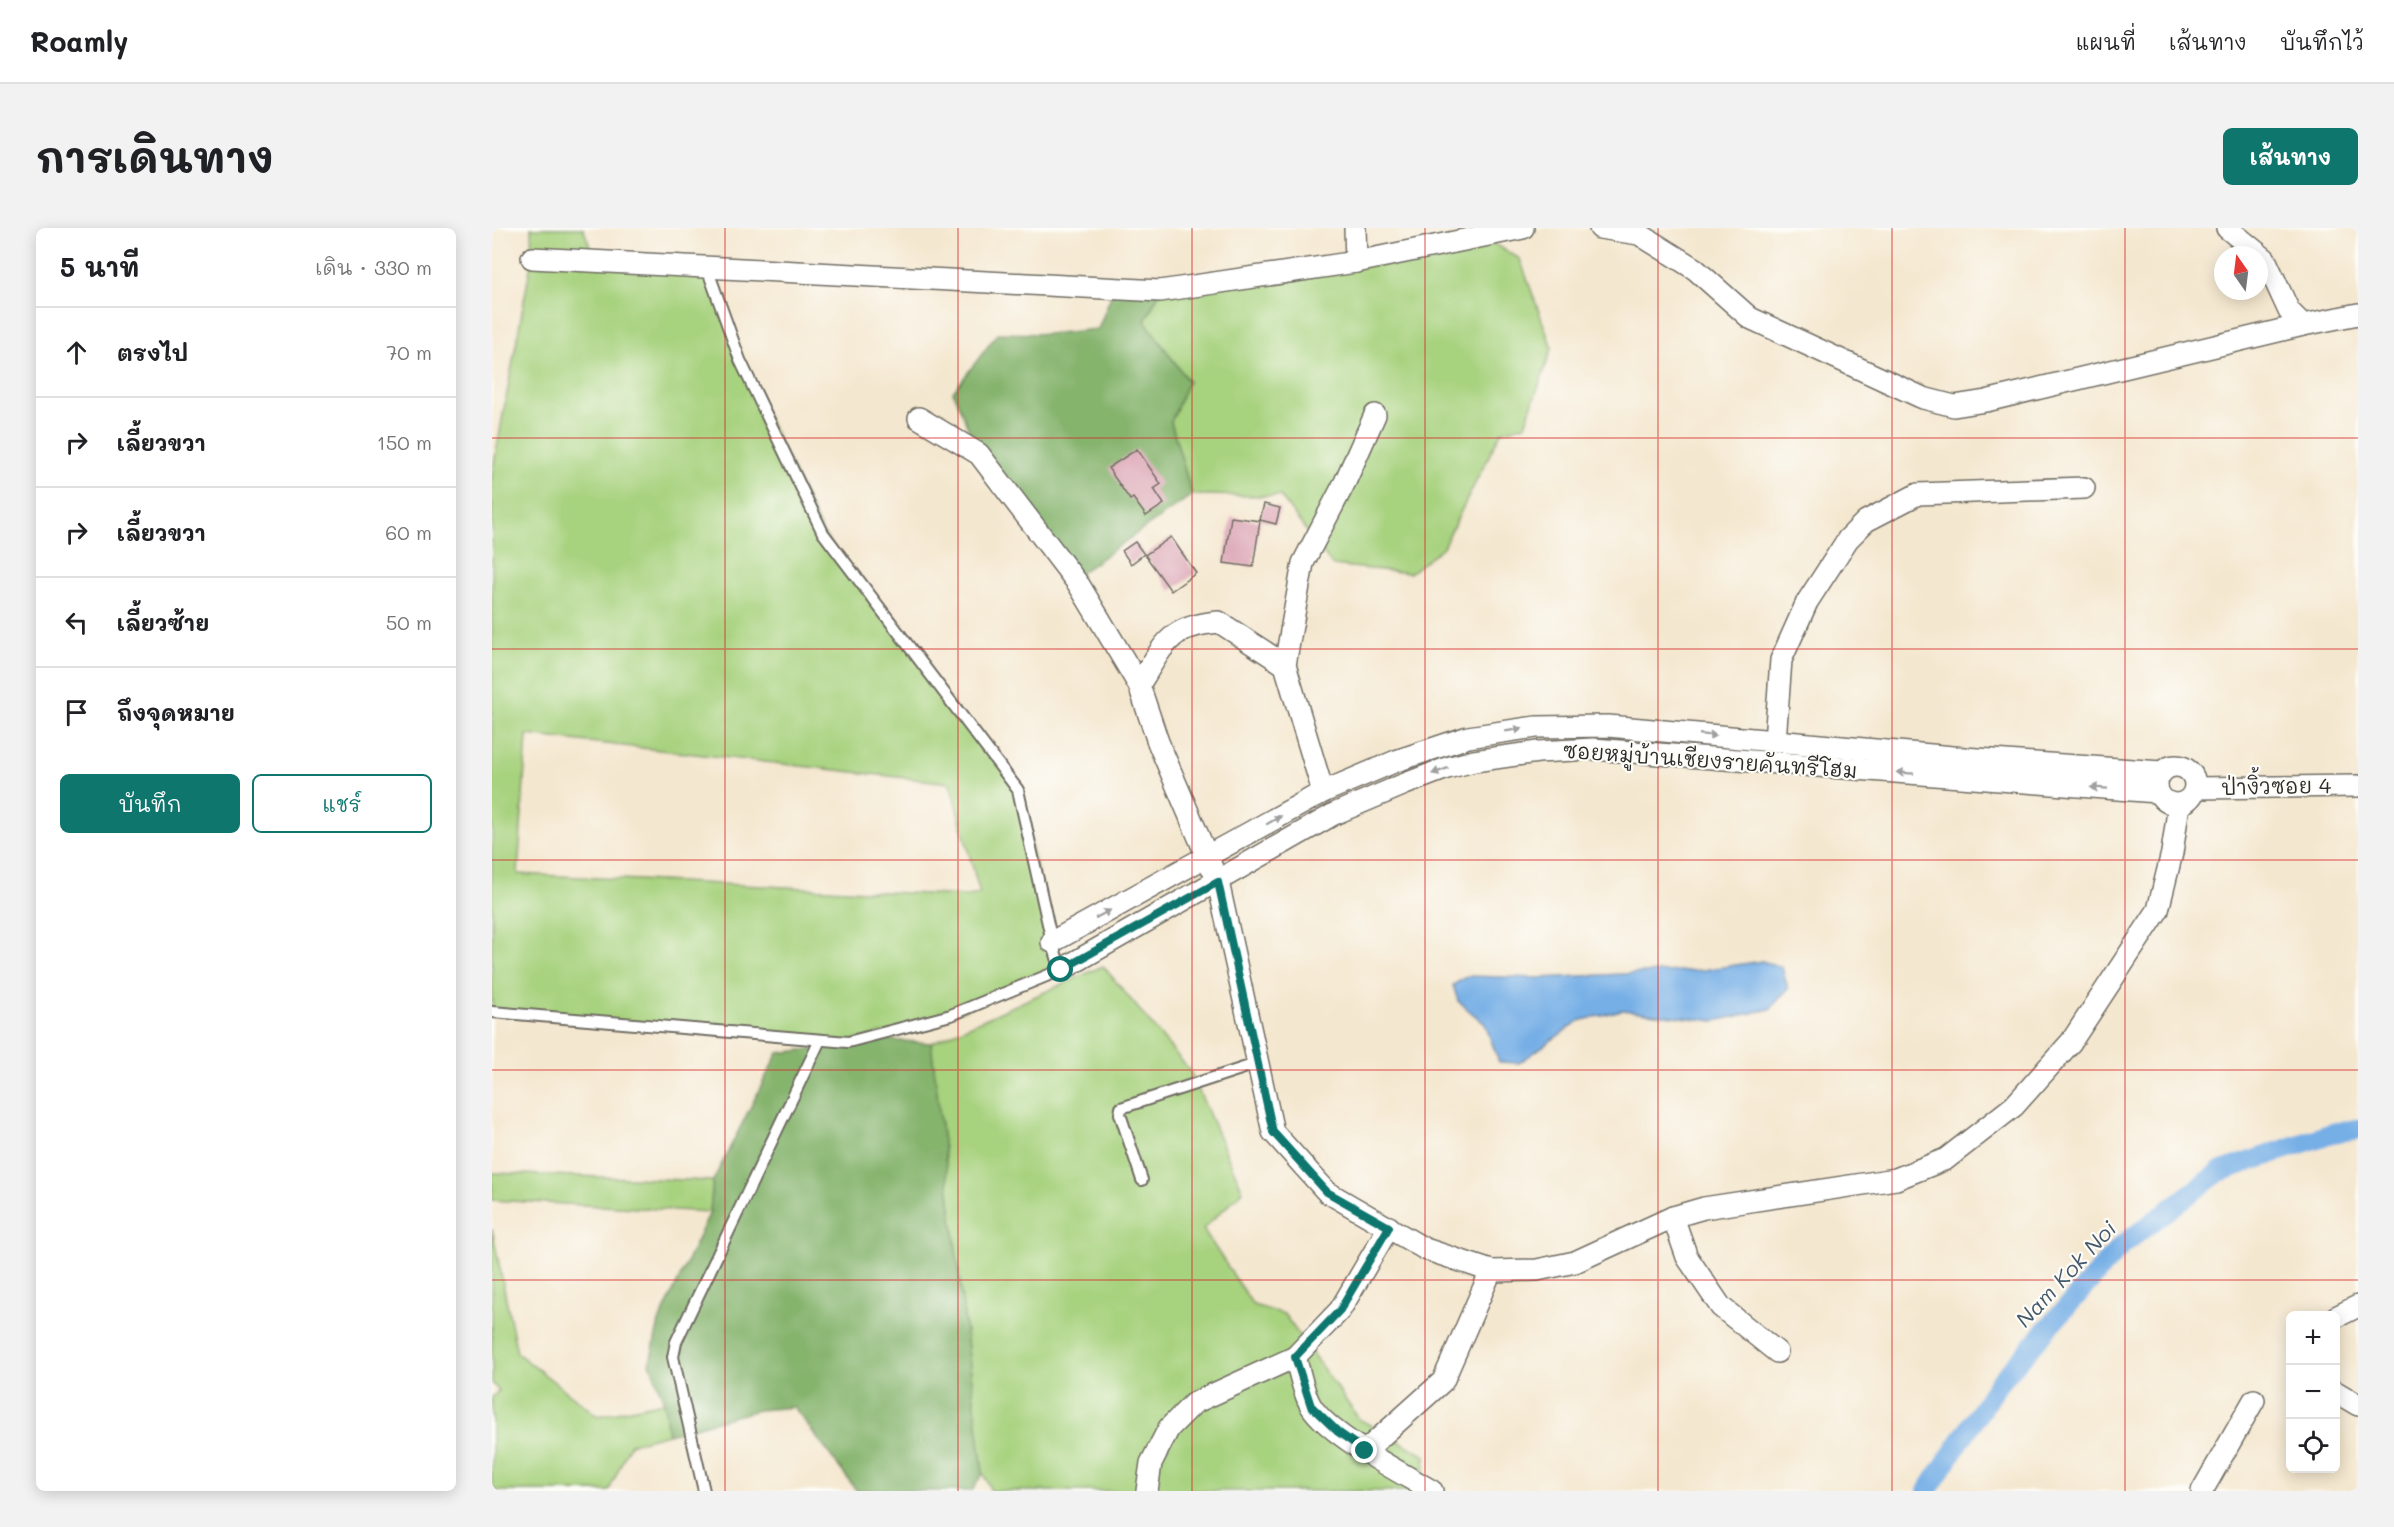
<!DOCTYPE html>
<html lang="th">
<head>
<meta charset="utf-8">
<style>
  body { margin:0; font-family:Mali,"Playpen Sans Thai",sans-serif; background:#f2f2f2; color:#202124 }
  .controls { position:absolute; right:18px; bottom:18px; display:grid; overflow:hidden; border-radius:9px; box-shadow:0 3px 15px #0003 }
  .controls button { width:54px; height:54px; display:grid; place-items:center; padding:0; border:0; border-bottom:2px solid #e0e0e0; background:#fff; color:#202124; font:30px sans-serif }
  .compass { position:absolute; left:1722px; top:18px; width:54px; height:54px; border-radius:50%; background:#fff; box-shadow:0 3px 15px #0003; rotate:346deg }
  .stop { position:absolute; width:18px; height:18px; margin:-14px; border:4px solid #0f766e; border-radius:50%; background:#fff }
  .stop.end { background:#0f766e; border-color:#fff; box-shadow:0 2px 6px #0008 }
  .list { margin:0; padding:0; list-style:none }
  h2 { display:flex; justify-content:space-between; align-items:center; height:78px; margin:0; padding:0 24px; font-size:26px }
  h2 small { font-size:20px; font-weight:400; color:#757577 }
  .list li { display:grid; grid-template-columns:39px 1fr auto; gap:18px; align-items:center; box-sizing:border-box; height:90px; padding:0 24px; border-top:2px solid #e0e0e0 }
  .list b { display:block; font-size:22px; white-space:nowrap }
  .list em { font-size:20px; font-style:normal; color:#757577 }
  .actions { display:flex; gap:12px; padding:18px 24px }
  .actions a { flex:1; padding:14px 0; border:2px solid #0f766e; border-radius:9px; text-align:center; font-size:21px; color:#0f766e }
  .actions .main { background:#0f766e; color:#fff }
  .icon { flex:none; width:33px; height:33px; fill:none; stroke:currentColor; stroke-width:2; stroke-linecap:round; stroke-linejoin:round }
  .map { position:relative; flex:none; width:1866px; height:1263px; overflow:hidden; border-radius:9px }
  header { display:flex; align-items:center; gap:36px; box-sizing:border-box; height:84px; padding:0 30px; background:#fff; border-bottom:2px solid #e0e0e0 }
  header strong { font-size:28px }
  nav { display:flex; gap:33px; margin-inline-start:auto; font-size:21px }
  .intro { display:flex; align-items:center; justify-content:space-between; box-sizing:border-box; height:144px; padding:0 36px }
  h1 { margin:0; font-size:42px }
  .button { padding:15px 27px; border-radius:9px; background:#0f766e; color:#fff; font-size:21px; font-weight:700 }
  main { display:flex; gap:36px; padding:0 36px }
  aside { flex:1; background:#fff; border-radius:9px; box-shadow:0 3px 15px #0003 }
  .map>svg:first-child { display:block }
  .green { fill:#a7d27e; stroke:#697e54; stroke-width:1.5; fill-rule:evenodd }
  .forest { fill:#85b46d; stroke:#58704c; stroke-width:1.5 }
  .water { fill:#76afe6; stroke:#506d88; stroke-width:1.5 }
  .lines { fill:none; stroke-linecap:round; stroke-linejoin:round }
  .canal { stroke:#76afe6; stroke-width:20 }
  .building { fill:#dca5b5 }
  .lane-casing { stroke:#716d64; stroke-width:14 }
  .street-casing { stroke:#716d64; stroke-width:24 }
  .lane { stroke:#fff; stroke-width:10 }
  .street { stroke:#fff; stroke-width:21 }
  .oneway { fill:#a0a0a0 }
  .route { stroke:#0f766e; stroke-width:8 }
  .grid { fill:none; stroke:#d62828; stroke-width:1.5; stroke-opacity:0.55 }
  .labels { text-anchor:middle; stroke-width:4.5; stroke-linejoin:round; paint-order:stroke }
  .street-label { font-size:21px; fill:#2b2b2b; stroke:#fdfcf7 }
  .water-label { font-size:22px; font-style:italic; fill:#45596c; stroke:#fdfcf7 }
</style>
</head>
<body>
<header>
<strong>Roamly</strong>
<nav><a>แผนที่</a><a>เส้นทาง</a><a>บันทึกไว้</a></nav>
</header>
<div class="intro"><h1>การเดินทาง</h1><a class="button">เส้นทาง</a></div>
<main>
<aside>
<h2>5 นาที<small>เดิน · 330 m</small></h2>
<ul class="list">
<li><svg class="icon" aria-label="ahead" viewBox="0 0 24 24"><path d="M12 20V5M6 11l6-6 6 6"/></svg><div><b>ตรงไป</b></div><em>70 m</em></li>
<li><svg class="icon" aria-label="right" viewBox="0 0 24 24"><path d="M7 20v-9h11M14 6l5 5-5 5"/></svg><div><b>เลี้ยวขวา</b></div><em>150 m</em></li>
<li><svg class="icon" aria-label="right" viewBox="0 0 24 24"><path d="M7 20v-9h11M14 6l5 5-5 5"/></svg><div><b>เลี้ยวขวา</b></div><em>60 m</em></li>
<li><svg class="icon" aria-label="left" viewBox="0 0 24 24"><path d="M17 20v-9H6M10 6l-5 5 5 5"/></svg><div><b>เลี้ยวซ้าย</b></div><em>50 m</em></li>
<li><svg class="icon" aria-label="arrive" viewBox="0 0 24 24"><path d="M6 21V4h12l-3 4 3 4H6"/></svg><div><b>ถึงจุดหมาย</b></div></li>
</ul>
<div class="actions"><a class="main">บันทึก</a><a>แชร์</a></div>
</aside>
<div class="map">
<svg width="1866" height="1263" viewBox="0 0 1866 1263">
  <rect width="100%" height="100%" fill="#fdfcf7"/>
  <filter id="ink" filterUnits="userSpaceOnUse"><feTurbulence type="fractalNoise" baseFrequency=".0167" numOctaves="2"/><feDisplacementMap in="SourceGraphic" scale="12" xChannelSelector="R" yChannelSelector="G"/><feConvolveMatrix kernelMatrix="1 2 1 2 8 2 1 2 1" color-interpolation-filters="sRGB"/></filter>
  <filter id="wash" filterUnits="userSpaceOnUse"><feTurbulence type="fractalNoise" baseFrequency=".008" numOctaves="4" result="noise"/><feDisplacementMap in="SourceGraphic" scale="24" xChannelSelector="R" yChannelSelector="G"/><feGaussianBlur stdDeviation="1.35" result="paint"/><feColorMatrix in="noise" values="0 0 0 0 0 0 0 0 0 0 0 0 0 0 0 0 0 1.4 0 .05"/><feComposite in="paint" operator="in"/></filter>
  <g filter="url(#wash)">
    <rect width="100%" height="100%" fill="#f4e7cf"/>
    <g class="green">
      <path d="M39,0H91L102,29L215,40L248,132L331,305L526,562L569,742L459,787L356,814L0,784V246L40,30ZM35,507L458,555L488,666L475,668L26,646Z"/>
      <path d="M989,8L1028,31L1060,120L1033,197L1009,204L951,319L918,345L840,337L788,268L700,267L679,194L696,153L653,93L668,63Z"/>
      <path d="M611,738L698,843L751,963L711,1001L761,1077L792,1086L867,1191L934,1228L930,1263H499L491,1245L439,815Z"/>
      <path d="M0,945L221,953L218,984L0,972Z"/>
      <path d="M0,1001L25,1125L106,1188L172,1174L176,1206L138,1216L117,1263H6L0,1259V1169L7,1163L0,1155Z"/>
    </g>
    <g class="forest">
      <path d="M622,60L668,63L653,93L696,153L679,194L700,267L581,350L487,226L461,164L506,105L556,106L606,101Z"/>
      <path d="M397,812L439,815L491,1245L480,1263H365L302,1179L266,1182L176,1206L172,1174L158,1135L167,1094L218,984L221,953L286,825Z"/>
    </g>
    <path class="water" d="M1270,733L1290,739L1296,761L1278,781L1223,793L1130,782L1087,793L1027,835L1007,834L993,796L966,773L961,757L975,748L1048,750L1211,742Z"/>
    <g class="lines">
      <path class="canal" d="M1435,1263L1506,1156L1630,1017L1727,944L1840,905L1866,901"/>
    </g>
    <g id="blocks">
      <g class="building">
        <path d="M645,221L669,256L662,261L672,276L654,288L641,270L638,272L616,240Z"/>
        <path d="M772,276L788,280L784,296L768,292Z"/>
        <path d="M739,289L768,293L761,339L732,335Z"/>
        <path d="M679,309L704,345L679,363L653,327Z"/>
        <path d="M643,314L652,326L639,336L630,323Z"/>
      </g>
    </g>
  </g>
  <g filter="url(#ink)">
    <use href="#blocks" fill-opacity="0" stroke="#716d64" stroke-width="1.5"/>
    <g class="lines">
      <g class="lane-casing">
        <g id="lane">
          <path d="M0,784L356,814L459,787L569,742L560,714L526,562L331,305L248,132L215,40"/>
          <path d="M650,952L628,886L629,880L767,835"/>
          <path d="M212,1263L181,1129L184,1114L328,812"/>
        </g>
      </g>
      <g class="street-casing">
        <g id="street">
          <path d="M863,0L864,34"/>
          <path d="M1108,0L1147,6L1203,41L1258,90L1431,170L1462,178L1494,173L1811,97L1866,86"/>
          <path d="M1735,0L1773,31L1797,83L1811,97"/>
          <path d="M40,30L668,63L864,34L1031,0"/>
          <path d="M427,190L487,226L587,357L647,457L666,514L726,654L781,904L835,964L933,1021L999,1043L1045,1042L1083,1034L1181,989L1212,980L1404,951L1454,931L1522,878L1579,814L1666,682L1680,625L1687,576"/>
          <path d="M793,437L811,335L853,254L883,187"/>
          <path d="M647,457C672,418 675,398 727,394L793,437L831,564"/>
          <path d="M1283,513L1289,432L1315,374L1356,311L1374,293L1426,266L1592,260"/>
          <circle cx="1684" cy="557" r="19"/>
          <path d="M1703,560L1866,558"/>
          <path d="M560,714L831,564L904,533L976,509L1044,499L1116,498L1472,530L1669,544"/>
          <path d="M569,742L842,586L913,556L955,540L982,533L1046,524L1101,521L1665,564"/>
          <path d="M1181,989L1195,1029L1229,1079L1285,1124"/>
          <path d="M1844,1089L1866,1078"/>
          <path d="M803,1129C808,1144 811,1165 819,1178C838,1208 908,1244 940,1263"/>
          <path d="M1844,1164L1866,1177"/>
          <path d="M873,1223L951,1153L999,1043"/>
          <path d="M655,1263L659,1235L677,1200L702,1175L803,1129L848,1082L897,999"/>
          <path d="M1710,1263L1762,1172"/>
        </g>
      </g>
      <use href="#lane" class="lane"/>
      <use href="#street" class="street"/>
    </g>
    <defs><path id="oneway-solid" d="M-6-.8H1V-3.2L6.5 0L1 3.2V.8H-6Z" transform="scale(1.5)"/></defs>
    <g class="oneway">
      <use href="#oneway-solid" transform="translate(1022 502) rotate(-9)"/>
      <use href="#oneway-solid" transform="translate(1216 507) rotate(5)"/>
      <use href="#oneway-solid" transform="translate(948 543) rotate(160)"/>
      <use href="#oneway-solid" transform="translate(1413 545) rotate(-176)"/>
      <use href="#oneway-solid" transform="translate(1607 560) rotate(-176)"/>
      <use href="#oneway-solid" transform="translate(782 592) rotate(-30)"/>
      <use href="#oneway-solid" transform="translate(611 686) rotate(-28)"/>
    </g>
  </g>
  <g class="lines" filter="url(#ink)">
    <path class="route" d="M569,742L726,654L781,904L835,964L897,999L848,1082L803,1129L819,1178L846,1204L873,1223"/>
  </g>
  <path class="grid" d="M233,0V1263M466,0V1263M700,0V1263M933,0V1263M1166,0V1263M1400,0V1263M1633,0V1263M0,210H1866M0,421H1866M0,632H1866M0,842H1866M0,1052H1866"/>
  <g class="labels">
    <g class="street-label">
      <text transform="translate(1218 533) rotate(4)" y="7">ซอยหมู่บ้านเชียงรายคันทรีโฮม</text>
      <text transform="translate(1784 559) rotate(-1)" y="7">ป่างิ้วซอย 4</text>
    </g>
    <g class="water-label">
      <text transform="translate(1574 1046) rotate(-47)" y="8">Nam Kok Noi</text>
    </g>
  </g>
</svg>
<div class="controls">
<button>+</button>
<button>−</button>
<button><svg class="icon" aria-label="locate" viewBox="0 0 24 24"><circle cx="12" cy="12" r="6"/><path d="M12 2v4M12 18v4M2 12h4M18 12h4"/></svg></button>
</div>
<svg class="compass" viewBox="-18 -18 36 36"><path d="M0-13l5 13h-10z" fill="#e53935"/><path d="M0 13l5-13h-10z" fill="#757577"/></svg>
<div class="stop" style="left:569px;top:742px"></div>
<div class="stop end" style="left:873px;top:1223px"></div>
</div>
</main>
</body>
</html>
